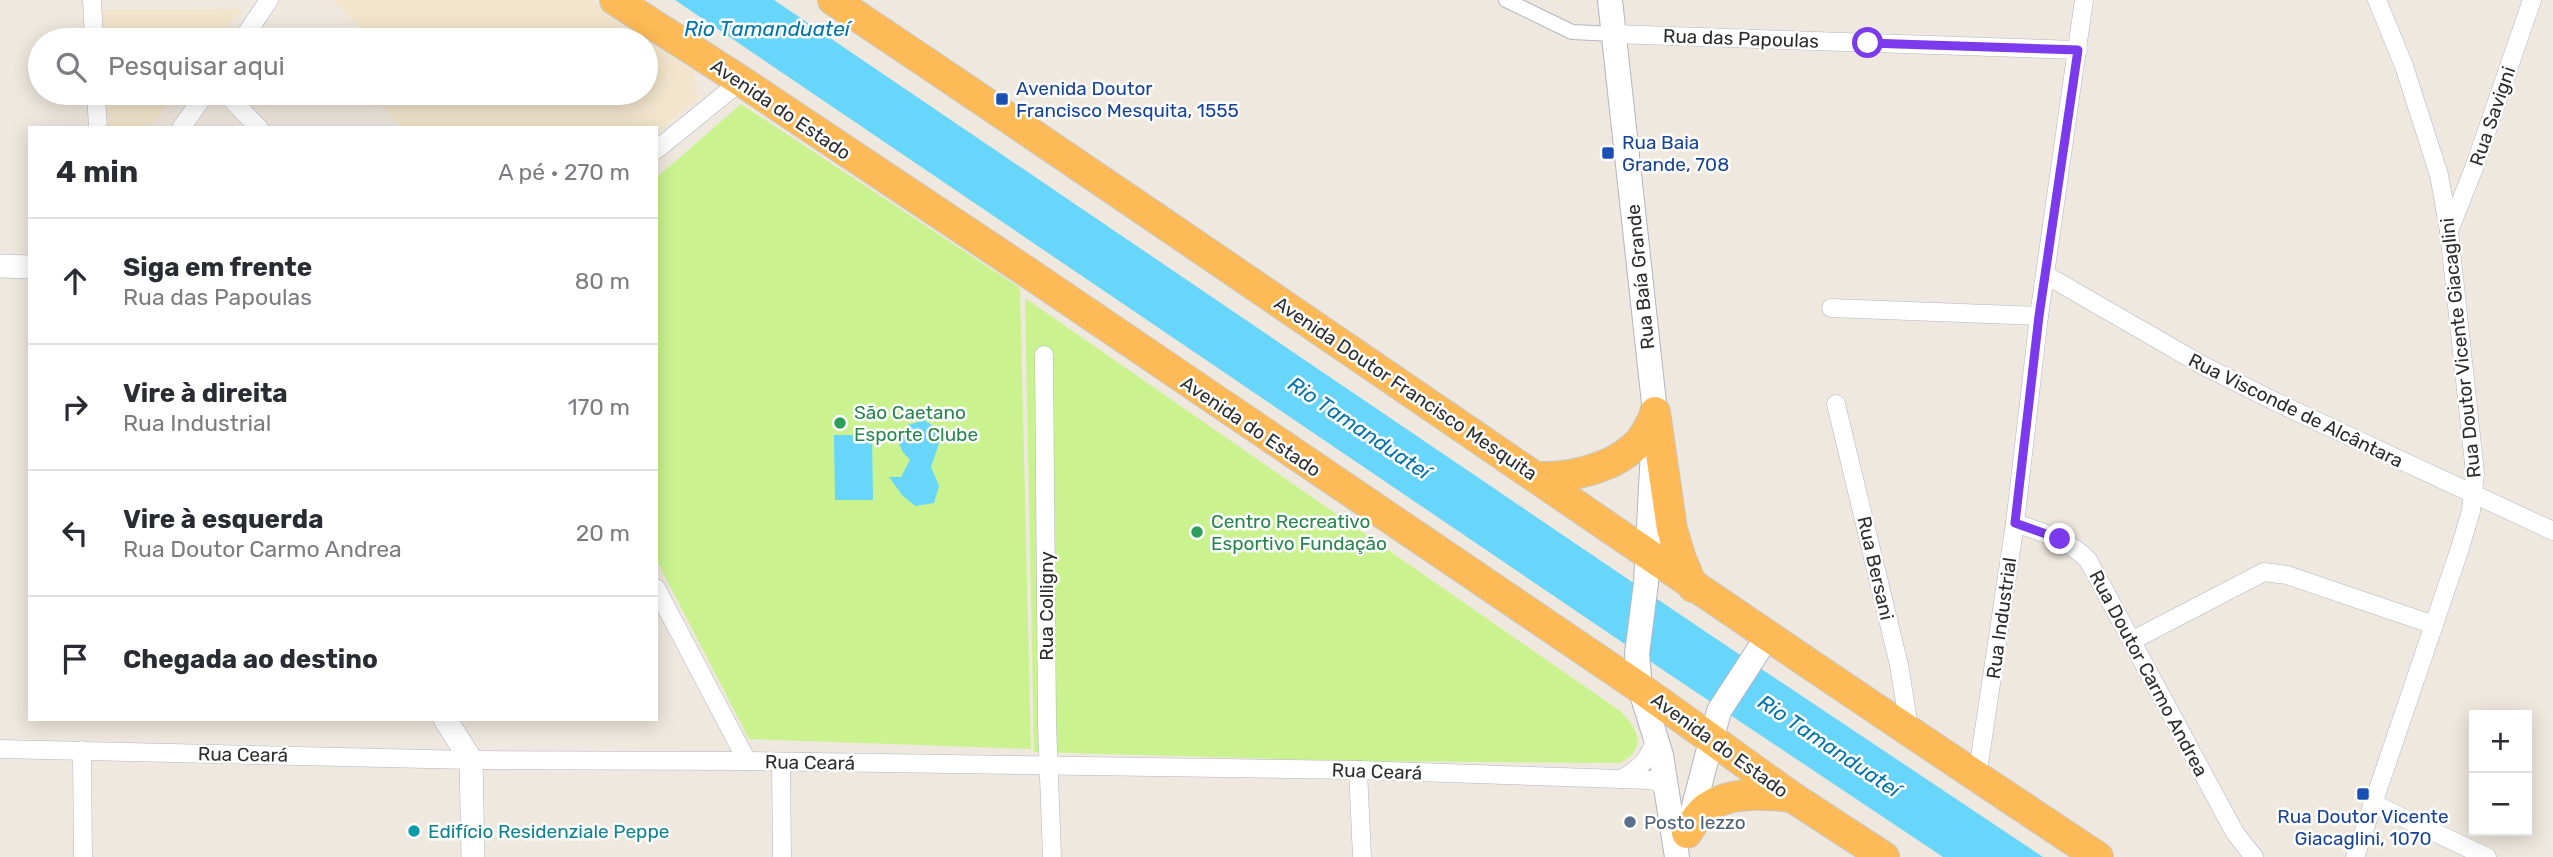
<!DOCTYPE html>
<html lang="pt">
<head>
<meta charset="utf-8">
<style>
  body { margin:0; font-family:Rubik,sans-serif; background:#f7f7f7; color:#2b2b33 }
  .controls { position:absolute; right:21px; bottom:21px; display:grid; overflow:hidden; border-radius:0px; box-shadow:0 4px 18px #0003 }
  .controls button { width:63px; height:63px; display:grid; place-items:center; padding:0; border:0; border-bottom:2px solid #e1e1e2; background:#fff; color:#2b2b33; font:35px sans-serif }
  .stop { position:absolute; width:21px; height:21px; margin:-16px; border:5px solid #7c3aed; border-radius:50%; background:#fff }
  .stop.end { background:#7c3aed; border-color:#fff; box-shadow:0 2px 7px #0008 }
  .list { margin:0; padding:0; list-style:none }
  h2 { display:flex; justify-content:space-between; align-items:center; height:91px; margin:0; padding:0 28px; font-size:30px }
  h2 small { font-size:23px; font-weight:400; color:#7c7c81 }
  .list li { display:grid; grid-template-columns:46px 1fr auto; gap:21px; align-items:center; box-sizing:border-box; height:126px; padding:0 28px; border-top:2px solid #e1e1e2 }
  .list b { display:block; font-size:26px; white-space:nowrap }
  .list p { margin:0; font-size:23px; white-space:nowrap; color:#7c7c81 }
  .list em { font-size:23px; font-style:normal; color:#7c7c81 }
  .icon { flex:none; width:38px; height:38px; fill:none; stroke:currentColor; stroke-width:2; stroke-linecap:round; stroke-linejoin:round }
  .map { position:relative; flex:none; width:2553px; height:857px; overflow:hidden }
  .search { position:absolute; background:#fff; box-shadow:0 4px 18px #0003; left:28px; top:28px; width:630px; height:77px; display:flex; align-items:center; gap:18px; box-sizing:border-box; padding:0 24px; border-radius:38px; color:#7c7c81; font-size:26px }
  .panel { position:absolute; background:#fff; box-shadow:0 4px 18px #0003; left:28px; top:126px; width:630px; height:595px; border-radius:0px }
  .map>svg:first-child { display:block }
  .education { fill:#f2e5cc }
  .pitch { fill:#caf390 }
  .water { fill:#68d5fa }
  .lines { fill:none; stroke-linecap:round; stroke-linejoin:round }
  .pedestrian-casing { stroke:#b2b5c1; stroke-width:16 }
  .minor-casing { stroke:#b2b5c1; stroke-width:19 }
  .tertiary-casing { stroke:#b2b5c1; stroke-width:24 }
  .secondary-casing { stroke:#b2b5c1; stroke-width:26 }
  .trunk-casing { stroke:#c8c8c8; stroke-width:32 }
  .pedestrian { stroke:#fff; stroke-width:14 }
  .minor { stroke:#fff; stroke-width:18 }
  .tertiary { stroke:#fff; stroke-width:23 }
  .secondary { stroke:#fff; stroke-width:24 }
  .trunk { stroke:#feba56; stroke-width:30 }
  .route { stroke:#7c3aed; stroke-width:9 }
  .transit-dot { fill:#1a4fb4; stroke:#fff; stroke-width:2.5 }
  .leisure-dot { fill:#2e9e5b; stroke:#fff; stroke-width:2.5 }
  .service-dot { fill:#5c6f8a; stroke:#fff; stroke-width:2.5 }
  .culture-dot { fill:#0f9aa8; stroke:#fff; stroke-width:2.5 }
  .labels { text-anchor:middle; stroke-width:5; stroke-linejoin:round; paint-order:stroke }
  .street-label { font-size:19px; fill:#2d2d2d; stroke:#fff }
  .transit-label { font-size:19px; fill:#164399; stroke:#fff; text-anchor:start }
  .leisure-label { font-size:19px; fill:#27864d; stroke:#fff; text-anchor:start }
  .service-label { font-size:19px; fill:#4e5e75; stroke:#fff; text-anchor:start }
  .culture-label { font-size:19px; fill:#0d838f; stroke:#fff; text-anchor:start }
  .water-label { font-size:21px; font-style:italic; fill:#0074ad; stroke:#fff }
</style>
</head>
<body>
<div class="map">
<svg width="2553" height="857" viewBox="0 0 2553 857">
  <rect width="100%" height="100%" fill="#efe8de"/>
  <g class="education">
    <path d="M333,0H591L693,71L697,99L656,133V128H403L369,93H646V40H372Z"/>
    <path d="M242,9L218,40H102V10Z"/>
    <path d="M103,93H177L150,128H103Z"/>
  </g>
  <g class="pitch">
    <path d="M741,104L1020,288L1031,749L749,739L656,559V178Z"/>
    <path d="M1025,298L1620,711C1638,729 1648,748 1620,763L1354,761L1034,752Z"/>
  </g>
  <g class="water">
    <path d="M675,0H774L1700,628L2043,857H1943L1669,674Z"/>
    <path d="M924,420L943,432L931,467L939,486L934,503L915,506L902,495L889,477H901L910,460L902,451L897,438L908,425Z"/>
    <path d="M834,435H872L873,500H835Z"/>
  </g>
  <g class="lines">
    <g class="pedestrian-casing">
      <path id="pedestrian" d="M1506,0L1572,32L1614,34"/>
    </g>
    <g class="minor-casing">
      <g id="minor">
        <path d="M92,0L94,40"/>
        <path d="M1614,34L2078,50"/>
        <path d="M242,40L269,0"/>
        <path d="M96,93L98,128"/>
        <path d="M225,93L259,128"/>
        <path d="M181,128L206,93"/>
        <path d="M656,150L741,81"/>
        <path d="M2449,231L2474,168L2532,0"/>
        <path d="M2046,275L2202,365L2278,403L2553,531"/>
        <path d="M1831,308L2039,316"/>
        <path d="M1044,355L1047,723L1052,857"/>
        <path d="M1836,404L1899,665L1910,733"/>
        <path d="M2015,523C2041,532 2068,539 2088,560L2235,833L2254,857"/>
        <path d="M656,588L747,761"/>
        <path d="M2133,640L2264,572L2287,575L2434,625"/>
        <path d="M0,749L471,760L747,761L1358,770L1650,780L1656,781L1667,791"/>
        <path d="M82,750L83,857"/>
        <path d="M781,762L782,857"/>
        <path d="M1358,770L1362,857"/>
        <path d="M1977,777L2015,523L2039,316L2084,0"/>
        <path d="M1621,779C1640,769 1649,759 1656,738"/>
        <path d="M2372,803L2487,857"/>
        <path d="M2355,857L2460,548L2471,511L2475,473L2449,231L2439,175L2404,66L2377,0"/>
      </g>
    </g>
    <g class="tertiary-casing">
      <g id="tertiary">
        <path d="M0,266L30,267"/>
        <path d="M445,719L471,760L473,857"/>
      </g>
    </g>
    <g class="secondary-casing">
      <g id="secondary">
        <path d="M1610,0L1655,412L1646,583L1637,654L1640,688L1661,755L1677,857"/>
        <path d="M1688,829L1719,711L1767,637"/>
      </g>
    </g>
    <g class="trunk-casing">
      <g id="trunk">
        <path d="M615,0L741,81L1033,276L1640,688L1792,797L1884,857"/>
        <path d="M833,0C1257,283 1673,576 2098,857"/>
        <path d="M1655,412L1672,529L1681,559L1693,587"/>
        <path d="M1537,477C1569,478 1610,469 1634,447C1644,439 1649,427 1655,415"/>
        <path d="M1687,833C1692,825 1697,816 1704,810C1727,791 1763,794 1792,797"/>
      </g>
    </g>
    <use href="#pedestrian" class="pedestrian"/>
    <use href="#minor" class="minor"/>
    <use href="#tertiary" class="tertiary"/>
    <use href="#secondary" class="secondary"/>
    <use href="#trunk" class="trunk"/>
  </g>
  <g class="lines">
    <path class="route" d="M1868,43L2078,50L2039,316L2015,523L2060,539"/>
  </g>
  <g class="transit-dot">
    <rect x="995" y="92" width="14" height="14" rx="3.5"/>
    <rect x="1601" y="146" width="14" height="14" rx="3.5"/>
    <rect x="2356" y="787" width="14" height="14" rx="3.5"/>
  </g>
  <g class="leisure-dot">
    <circle cx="840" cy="423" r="7"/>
    <circle cx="1197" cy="532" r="7"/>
  </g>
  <circle class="service-dot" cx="1630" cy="822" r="7"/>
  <circle class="culture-dot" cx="414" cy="831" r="7"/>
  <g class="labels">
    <g class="street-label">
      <text transform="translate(1741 38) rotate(2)" y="7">Rua das Papoulas</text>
      <text transform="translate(781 109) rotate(34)" y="7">Avenida do Estado</text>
      <text transform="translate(2492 116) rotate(-71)" y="7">Rua Savigni</text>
      <text transform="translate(1640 277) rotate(-96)" y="7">Rua Baía Grande</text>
      <text transform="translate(2460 348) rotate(-96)" y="7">Rua Doutor Vicente Giacaglini</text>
      <text transform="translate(1406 388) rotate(34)" y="7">Avenida Doutor Francisco Mesquita</text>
      <text transform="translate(2296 410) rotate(26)" y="7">Rua Visconde de Alcântara</text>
      <text transform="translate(1251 426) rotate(34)" y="7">Avenida do Estado</text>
      <text transform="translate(1876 568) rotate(77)" y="7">Rua Bersani</text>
      <text transform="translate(1046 606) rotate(-90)" y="7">Rua Colligny</text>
      <text transform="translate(2001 618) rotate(-82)" y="7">Rua Industrial</text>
      <text transform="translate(2149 673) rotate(62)" y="7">Rua Doutor Carmo Andrea</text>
      <text transform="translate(1720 745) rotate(36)" y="7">Avenida do Estado</text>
      <text transform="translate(243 754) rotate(1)" y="7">Rua Ceará</text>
      <text transform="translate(810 762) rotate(1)" y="7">Rua Ceará</text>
      <text transform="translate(1377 771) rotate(2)" y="7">Rua Ceará</text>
    </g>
    <g class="transit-label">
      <text x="1016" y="95">Avenida Doutor<tspan x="1016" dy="22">Francisco Mesquita, 1555</tspan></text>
      <text x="1622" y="149">Rua Baia<tspan x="1622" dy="22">Grande, 708</tspan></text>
      <text x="2363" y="823" text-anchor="middle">Rua Doutor Vicente<tspan x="2363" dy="22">Giacaglini, 1070</tspan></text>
    </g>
    <g class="leisure-label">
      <text x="854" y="419">São Caetano<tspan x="854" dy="22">Esporte Clube</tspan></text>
      <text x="1211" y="528">Centro Recreativo<tspan x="1211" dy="22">Esportivo Fundação</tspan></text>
    </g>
    <g class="service-label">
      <text x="1644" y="829">Posto Iezzo</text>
    </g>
    <g class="culture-label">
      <text x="428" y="838">Edifício Residenziale Peppe</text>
    </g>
    <g class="water-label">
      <text x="767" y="36">Rio Tamanduateí</text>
      <text transform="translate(1359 428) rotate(34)" y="7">Rio Tamanduateí</text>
      <text transform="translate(1829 746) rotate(34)" y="7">Rio Tamanduateí</text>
    </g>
  </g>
</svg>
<div class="controls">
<button>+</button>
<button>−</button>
</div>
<div class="stop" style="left:1868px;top:43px"></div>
<div class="stop end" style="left:2060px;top:539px"></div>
<div class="search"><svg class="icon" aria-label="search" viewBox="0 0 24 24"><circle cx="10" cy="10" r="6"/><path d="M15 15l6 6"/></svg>Pesquisar aqui</div>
<section class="panel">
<h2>4 min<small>A pé · 270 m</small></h2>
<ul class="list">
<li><svg class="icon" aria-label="ahead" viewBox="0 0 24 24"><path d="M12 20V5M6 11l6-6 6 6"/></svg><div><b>Siga em frente</b><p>Rua das Papoulas</p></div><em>80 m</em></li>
<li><svg class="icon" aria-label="right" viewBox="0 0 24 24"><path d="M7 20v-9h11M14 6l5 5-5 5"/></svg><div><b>Vire à direita</b><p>Rua Industrial</p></div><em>170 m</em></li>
<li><svg class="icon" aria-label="left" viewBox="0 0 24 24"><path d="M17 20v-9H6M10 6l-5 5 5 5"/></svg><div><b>Vire à esquerda</b><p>Rua Doutor Carmo Andrea</p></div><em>20 m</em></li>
<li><svg class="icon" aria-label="arrive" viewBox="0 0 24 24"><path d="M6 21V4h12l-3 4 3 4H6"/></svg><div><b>Chegada ao destino</b></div></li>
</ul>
</section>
</div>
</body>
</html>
